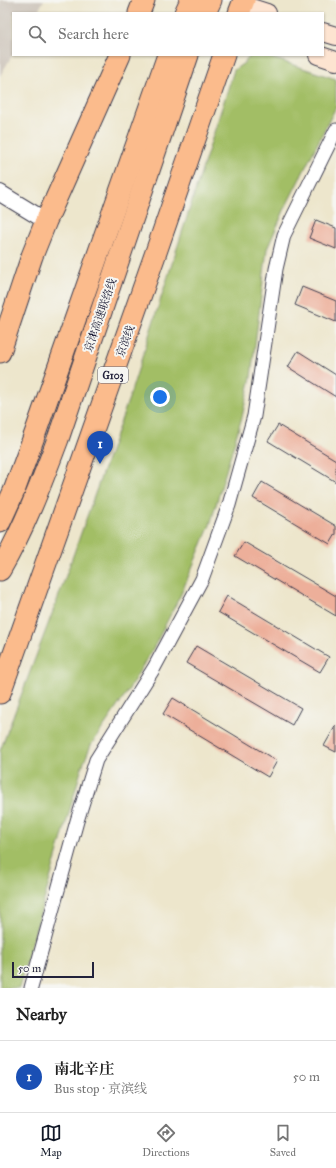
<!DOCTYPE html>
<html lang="en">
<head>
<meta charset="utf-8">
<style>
  body { margin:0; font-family:"IM FELL Great Primer","Noto Serif SC",serif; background:#f6f6f6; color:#222 }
  .scale { position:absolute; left:12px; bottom:10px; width:82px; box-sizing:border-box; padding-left:4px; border:2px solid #22223b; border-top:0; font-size:11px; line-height:14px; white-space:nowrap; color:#22223b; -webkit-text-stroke:3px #f6f6f2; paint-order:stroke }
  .you { position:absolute; left:160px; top:397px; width:14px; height:14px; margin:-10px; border:3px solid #fff; border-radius:50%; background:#1a73e8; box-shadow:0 0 0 6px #1a73e833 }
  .badge { display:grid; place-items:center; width:26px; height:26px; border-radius:50%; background:#111827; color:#fff; font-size:13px; font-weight:700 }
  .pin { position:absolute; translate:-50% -33px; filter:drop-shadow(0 1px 2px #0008) }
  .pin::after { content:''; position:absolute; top:21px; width:14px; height:12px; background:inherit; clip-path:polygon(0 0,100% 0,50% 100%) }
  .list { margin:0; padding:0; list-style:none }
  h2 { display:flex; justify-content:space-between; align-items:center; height:52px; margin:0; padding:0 16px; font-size:17px }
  h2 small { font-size:13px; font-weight:400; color:#767676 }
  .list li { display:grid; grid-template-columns:26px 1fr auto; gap:12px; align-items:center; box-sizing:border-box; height:72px; padding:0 16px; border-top:1px solid #e0e0e0 }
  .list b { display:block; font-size:15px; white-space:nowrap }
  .list p { margin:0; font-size:13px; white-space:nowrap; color:#767676 }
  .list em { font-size:13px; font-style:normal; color:#767676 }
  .icon { flex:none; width:22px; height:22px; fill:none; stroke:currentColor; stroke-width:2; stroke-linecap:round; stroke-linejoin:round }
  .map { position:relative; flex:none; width:336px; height:988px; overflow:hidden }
  .search { position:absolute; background:#fff; box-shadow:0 1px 3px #0004; left:12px; right:12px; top:12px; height:44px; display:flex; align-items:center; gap:10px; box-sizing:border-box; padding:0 14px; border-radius:0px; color:#767676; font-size:15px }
  .sheet { height:124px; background:#fff }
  nav { display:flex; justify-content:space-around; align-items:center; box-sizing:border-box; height:56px; border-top:1px solid #e0e0e0; background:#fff; font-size:11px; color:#767676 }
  nav a { display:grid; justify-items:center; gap:2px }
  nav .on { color:#111827 }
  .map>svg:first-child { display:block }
  .industrial { fill:#cbc2b8 }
  .green { fill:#a2be65; stroke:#627050 }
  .building { fill:#edaf9a }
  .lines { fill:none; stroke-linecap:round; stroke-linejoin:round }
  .minor-casing { stroke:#403f51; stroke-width:15 }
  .tertiary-casing { stroke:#403f51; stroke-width:18 }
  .secondary-casing { stroke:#403f51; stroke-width:20 }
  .trunk-casing { stroke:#403f51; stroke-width:23 }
  .minor { stroke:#fff; stroke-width:13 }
  .tertiary { stroke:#fff; stroke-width:16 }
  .secondary { stroke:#fde4d1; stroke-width:18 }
  .trunk { stroke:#fbbb8c; stroke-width:21 }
  .labels { text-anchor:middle; stroke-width:4; stroke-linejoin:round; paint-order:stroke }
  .shield { fill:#f6f6f2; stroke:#626272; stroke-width:1 }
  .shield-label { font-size:10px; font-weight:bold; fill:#22223b }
  .street-label { font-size:11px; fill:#22223b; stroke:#f6f6f2 }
</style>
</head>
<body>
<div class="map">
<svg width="336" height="988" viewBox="0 0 336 988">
  <rect width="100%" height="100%" fill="#f6f6f2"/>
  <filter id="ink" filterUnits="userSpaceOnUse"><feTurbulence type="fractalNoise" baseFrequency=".025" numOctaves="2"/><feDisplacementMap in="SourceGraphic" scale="8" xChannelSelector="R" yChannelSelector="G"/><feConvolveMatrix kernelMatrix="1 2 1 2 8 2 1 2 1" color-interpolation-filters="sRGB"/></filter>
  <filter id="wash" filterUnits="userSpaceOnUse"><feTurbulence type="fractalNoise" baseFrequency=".012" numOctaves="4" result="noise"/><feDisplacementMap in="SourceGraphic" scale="16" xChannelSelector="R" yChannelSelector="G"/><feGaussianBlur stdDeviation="0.9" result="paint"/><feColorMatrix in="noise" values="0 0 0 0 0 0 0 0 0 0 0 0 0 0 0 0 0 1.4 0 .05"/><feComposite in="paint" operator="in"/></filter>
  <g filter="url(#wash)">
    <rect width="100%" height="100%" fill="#ede6cc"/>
    <path class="industrial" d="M0,0H44L37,13H13V54L0,76Z"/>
    <path class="green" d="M251,55H263L336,79V107L286,206L267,249L251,377L242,417L210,525L181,594L155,645L126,694L91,745L82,767L19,988H0V751L58,598L129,398L234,70L244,63Z"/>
    <g id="blocks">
      <g class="building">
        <path d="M316,220L336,228V249L309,238Z"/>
        <path d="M302,287L336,301V322L295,305Z"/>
        <path d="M298,351L336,375V397L288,367Z"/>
        <path d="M278,425L336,460V482L268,441Z"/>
        <path d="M262,482L336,526V534L330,544L253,498Z"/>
        <path d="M244,542L336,596V616L235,556Z"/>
        <path d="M227,596L329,657L320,672L218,612Z"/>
        <path d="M196,646L301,708L292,725L186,663Z"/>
        <path d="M173,698L277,761L268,777L163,714Z"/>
        <path d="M336,725V752L324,746Z"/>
      </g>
    </g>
  </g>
  <g filter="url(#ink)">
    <use href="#blocks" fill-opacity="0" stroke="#403f51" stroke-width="1"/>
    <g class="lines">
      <g class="minor-casing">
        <path id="minor" d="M31,988L77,821L96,760L154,668L202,579L229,505L254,416L276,269L284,235L336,130"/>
      </g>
      <g class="tertiary-casing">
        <path id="tertiary" d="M0,193L46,221"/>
      </g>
      <g class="secondary-casing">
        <g id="secondary">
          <path d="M242,5L267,13"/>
          <path d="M323,32L336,36"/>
          <path d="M318,55L336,61"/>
        </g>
      </g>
      <g class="trunk-casing">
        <g id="trunk">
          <path d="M139,13L144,0"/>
          <path d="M185,13L191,0"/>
          <path d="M205,13L211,0"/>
          <path d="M239,13L244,0"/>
          <path d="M0,352L32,256L46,221L120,55"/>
          <path d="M0,522L14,491L36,431L168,55"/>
          <path d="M0,570C24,529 41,484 58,439L188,55"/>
          <path d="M0,693L155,255L224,55"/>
        </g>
      </g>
      <use href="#minor" class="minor"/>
      <use href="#tertiary" class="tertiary"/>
      <use href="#secondary" class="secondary"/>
      <use href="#trunk" class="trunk"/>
    </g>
  </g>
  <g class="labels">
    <rect class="shield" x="98" y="367" width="30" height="16" rx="3"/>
    <g class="shield-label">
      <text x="113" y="379">G103</text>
    </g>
    <g class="street-label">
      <text transform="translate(100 315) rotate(-71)" y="4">京津高速联络线</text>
      <text transform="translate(125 341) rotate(-70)" y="4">京滨线</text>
    </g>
  </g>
</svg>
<div class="scale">50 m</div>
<div class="you"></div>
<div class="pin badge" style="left:100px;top:464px;background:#1a4fb4">1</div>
<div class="search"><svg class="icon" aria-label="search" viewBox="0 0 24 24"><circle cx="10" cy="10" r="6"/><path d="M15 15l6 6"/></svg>Search here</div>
</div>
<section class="sheet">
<h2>Nearby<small></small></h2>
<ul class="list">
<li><span class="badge" style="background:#1a4fb4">1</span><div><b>南北辛庄</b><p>Bus stop · 京滨线</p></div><em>50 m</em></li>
</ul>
</section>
<nav>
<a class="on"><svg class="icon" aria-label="map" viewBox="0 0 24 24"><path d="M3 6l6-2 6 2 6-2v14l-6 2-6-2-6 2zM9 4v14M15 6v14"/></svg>Map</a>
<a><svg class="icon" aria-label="directions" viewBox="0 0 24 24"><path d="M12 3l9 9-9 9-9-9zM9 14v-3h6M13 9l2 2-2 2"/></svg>Directions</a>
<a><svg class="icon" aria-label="saved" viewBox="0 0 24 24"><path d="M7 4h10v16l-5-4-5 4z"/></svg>Saved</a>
</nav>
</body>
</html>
